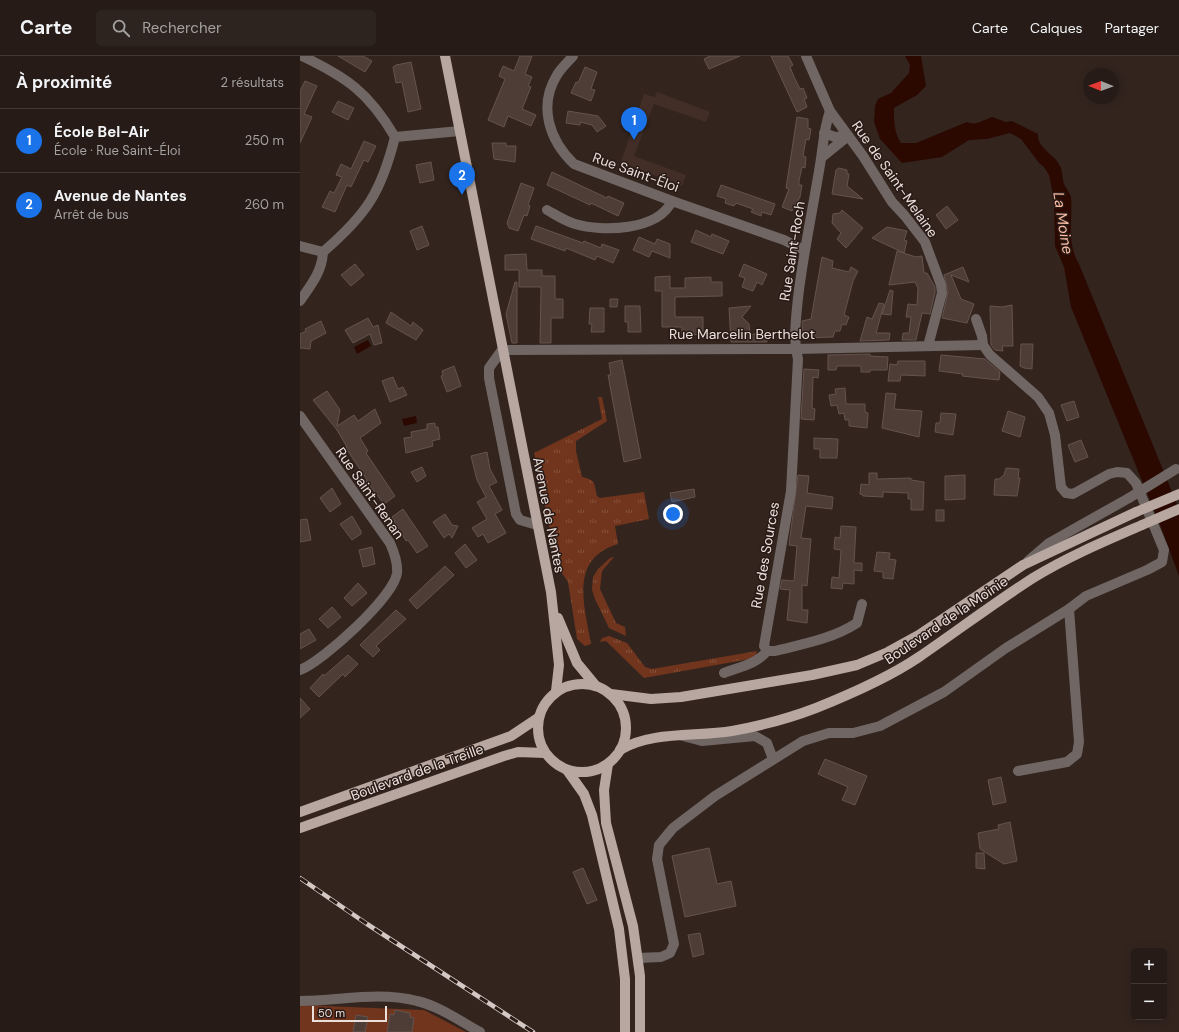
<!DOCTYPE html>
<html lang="fr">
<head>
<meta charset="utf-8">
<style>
  body { margin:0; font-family:"DM Sans",sans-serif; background:#2e241f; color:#f1f3f6 }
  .controls { position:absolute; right:12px; bottom:12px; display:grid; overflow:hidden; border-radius:6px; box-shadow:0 2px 10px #0003 }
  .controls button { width:36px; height:36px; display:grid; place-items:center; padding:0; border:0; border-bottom:1px solid #423935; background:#261b16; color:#f1f3f6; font:20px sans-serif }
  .compass { position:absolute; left:783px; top:12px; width:36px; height:36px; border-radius:50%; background:#261b16; box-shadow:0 2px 10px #0003; rotate:271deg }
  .scale { position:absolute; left:12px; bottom:10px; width:75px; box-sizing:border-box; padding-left:4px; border:2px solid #eadfdb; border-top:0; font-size:11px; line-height:14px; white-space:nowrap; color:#eadfdb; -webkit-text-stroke:3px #291a15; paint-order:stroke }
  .you { position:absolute; left:373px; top:458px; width:14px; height:14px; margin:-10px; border:3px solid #fff; border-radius:50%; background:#1a73e8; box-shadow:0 0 0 6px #1a73e833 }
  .badge { display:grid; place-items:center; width:26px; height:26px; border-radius:50%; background:#1a73e8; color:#fff; font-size:13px; font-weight:700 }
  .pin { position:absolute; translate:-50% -33px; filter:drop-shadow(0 1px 2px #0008) }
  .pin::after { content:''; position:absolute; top:21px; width:14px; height:12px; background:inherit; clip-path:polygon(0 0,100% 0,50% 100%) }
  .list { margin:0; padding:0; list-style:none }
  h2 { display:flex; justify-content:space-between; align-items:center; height:52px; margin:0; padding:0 16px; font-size:17px }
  h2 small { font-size:13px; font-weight:400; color:#a4a1a1 }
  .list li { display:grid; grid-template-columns:26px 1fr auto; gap:12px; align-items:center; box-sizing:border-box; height:64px; padding:0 16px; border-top:1px solid #423935 }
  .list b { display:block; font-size:15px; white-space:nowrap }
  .list p { margin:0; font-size:13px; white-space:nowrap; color:#a4a1a1 }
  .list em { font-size:13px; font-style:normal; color:#a4a1a1 }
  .icon { flex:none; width:22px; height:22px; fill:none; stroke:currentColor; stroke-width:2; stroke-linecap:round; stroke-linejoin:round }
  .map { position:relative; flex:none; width:879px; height:976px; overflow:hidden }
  header { display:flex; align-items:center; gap:24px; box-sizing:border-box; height:56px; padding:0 20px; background:#261b16; border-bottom:1px solid #423935 }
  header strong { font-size:19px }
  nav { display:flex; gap:22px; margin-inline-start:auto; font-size:14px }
  .search { width:280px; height:36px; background:#2e241f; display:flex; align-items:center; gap:10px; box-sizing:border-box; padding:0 14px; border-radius:6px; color:#a4a1a1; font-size:15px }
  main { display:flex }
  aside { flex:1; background:#261b16 }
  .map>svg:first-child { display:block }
  .built { fill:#432e27 }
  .grass { fill:url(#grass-tufts) }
  .garden { fill:#71341c }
  .water { fill:#2b0900 }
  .building { fill:#4e3d37; stroke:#65534d }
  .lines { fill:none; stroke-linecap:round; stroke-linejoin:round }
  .minor { stroke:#706764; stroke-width:10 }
  .major { stroke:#b8a7a1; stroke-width:10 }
  .rail-casing { stroke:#d3c8c4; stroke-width:4.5 }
  .rail { stroke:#291a15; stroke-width:3; stroke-dasharray:9; stroke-linecap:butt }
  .minor-bridge { stroke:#706764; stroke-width:10 }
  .major-bridge { stroke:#b8a7a1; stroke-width:10 }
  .labels { text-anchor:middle; stroke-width:3; stroke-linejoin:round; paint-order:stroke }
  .street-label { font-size:14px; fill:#eadfdb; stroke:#291a15 }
  .water-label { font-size:15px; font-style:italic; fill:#fabca5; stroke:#291a15 }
</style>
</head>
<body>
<header>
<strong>Carte</strong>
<div class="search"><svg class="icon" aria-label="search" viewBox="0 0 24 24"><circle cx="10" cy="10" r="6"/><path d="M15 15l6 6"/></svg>Rechercher</div>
<nav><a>Carte</a><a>Calques</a><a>Partager</a></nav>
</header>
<main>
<aside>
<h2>À proximité<small>2 résultats</small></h2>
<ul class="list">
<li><span class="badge">1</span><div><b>École Bel-Air</b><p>École · Rue Saint-Éloi</p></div><em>250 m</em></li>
<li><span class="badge">2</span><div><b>Avenue de Nantes</b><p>Arrêt de bus</p></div><em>260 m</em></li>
</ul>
</aside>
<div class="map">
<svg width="879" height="976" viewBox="0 0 879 976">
  <defs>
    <pattern id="grass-tufts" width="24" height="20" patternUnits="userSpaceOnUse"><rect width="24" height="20" fill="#71341c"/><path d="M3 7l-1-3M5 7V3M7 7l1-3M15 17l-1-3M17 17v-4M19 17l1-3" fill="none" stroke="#85513c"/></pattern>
  </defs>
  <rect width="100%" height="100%" fill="#33241e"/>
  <path class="built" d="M357,36L410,56L406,66L354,48L334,100L386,119L382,130L321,106L344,38L355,41Z"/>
  <g class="grass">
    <path d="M298,341H302L307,365L276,385V395L282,421C296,424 294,427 297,440L300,442L344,436L349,463L315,470L318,488C268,503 285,551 291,588L285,590L277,583L268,526L257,510L234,397L302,363Z"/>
    <path d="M314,501L302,515L300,533L316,567L325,571L326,580L309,572L295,543L292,534L293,521L298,513L310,502Z"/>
    <path d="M309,580L327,587L345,611L352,613L457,595L455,602L344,622L306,585L300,586L302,582Z"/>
  </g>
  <path class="garden" d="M0,949L124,954L166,976H0Z"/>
  <g class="water">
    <path d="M605,0H621L626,30L617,39L594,52C594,64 594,77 601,87H616L667,66C675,70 684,64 692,61L706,66L712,65L738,78C737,93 755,98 760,110C763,116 762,122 764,128C766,132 770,137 771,141C773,164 766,187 779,208L879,453V520L861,471L771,251L764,211L755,190L754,143L749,119L744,111L739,107L721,83L710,77L687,83L669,84L642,101L602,107L580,83L574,66L575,50L578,43L591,37L609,17L610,9Z"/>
    <path d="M68,284L71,290L57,298L54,291Z"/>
    <path d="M116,360L117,367L104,370L102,363Z"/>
  </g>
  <g class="building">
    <path d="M38,0H63L72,5L65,16Z"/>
    <path d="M220,0H232L225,18L232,21L228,30L231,31L222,53L236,59L231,70L208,60L204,71L188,64L205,23L199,20L203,10L214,15Z"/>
    <path d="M410,0H440L409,13L404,3Z"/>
    <path d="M471,0H488L493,9L490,11L494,21L500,33L503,32L507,42L504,43L507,51L497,56Z"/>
    <path d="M111,6L121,53L108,56L102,26L96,27L93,11L96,9Z"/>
    <path d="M285,11L297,16L291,33L295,34L291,45L271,37L276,26L278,27Z"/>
    <path d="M5,25L17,30L4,58L12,61L0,87V35Z"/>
    <path d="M38,45L54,52L48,64L32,56Z"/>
    <path d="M268,55L298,60L306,70L297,76L292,69L280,66V69L266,67Z"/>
    <path d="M497,61L508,63V72L511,73L509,84L506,83L503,100L506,101L505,112L502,111L499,125V129H502L500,141L492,155L482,151L489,133L486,132Z"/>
    <path d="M64,85L76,90L68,106L64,104L51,131L47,129L35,156L22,151L30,135L34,137L42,121L36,119L41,108L51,113Z"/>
    <path d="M192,87H206V90H216L215,106L194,103Z"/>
    <path d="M131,106L134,124L120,127L116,109Z"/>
    <path d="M539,112L547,114V118H549L547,130L563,143L532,138L536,114Z"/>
    <path d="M252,116L307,142L308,140L324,147L318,160L291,147L290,149L247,129Z"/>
    <path d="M221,127L234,132L228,149L230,150L227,160L224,159L218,175L209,172L207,167Z"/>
    <path d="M421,129L475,148L471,159L462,156L461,160L451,156L453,153L436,147L434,150L425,147L426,143L417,140Z"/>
    <path d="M647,150L658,164L646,173L636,159Z"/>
    <path d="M542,154L563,172L546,192L537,183L541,177L532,167L533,158L540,157Z"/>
    <path d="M122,170L129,189L117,194L110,175Z"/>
    <path d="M236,170L283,187L284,185L301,192L302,188L319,194L313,207L297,200L295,204L266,192L265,195L231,183Z"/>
    <path d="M587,171L607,175L604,184L607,185L604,197L572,182Z"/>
    <path d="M396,174L411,181L412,178L429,185L423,198L391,186Z"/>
    <path d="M339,181L355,188L357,183L370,188V202L352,195L349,201L333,194Z"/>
    <path d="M597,195L616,201L622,200L624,217H627L635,231V237L630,258L622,257L616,284H602L603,277H609L611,261H606L608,248L617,249L618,232L615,226L589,229Z"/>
    <path d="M226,198L227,214H242V220H255V243H263V262H251V287H240L241,231H219V214H205V199Z"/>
    <path d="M522,201L533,205L532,212L549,216L551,211L558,215L553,225L544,259L549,261L546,269L542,268L540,275H535L533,281L503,282L502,265L511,263Z"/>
    <path d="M55,208L64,219L51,230L41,219Z"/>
    <path d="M444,208L467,218L462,229L457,226L453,235L442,231L445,222L439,220Z"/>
    <path d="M663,211L669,226L651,219L661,243L674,248L667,267L642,262L648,236L644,219Z"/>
    <path d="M370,220V232H385V222L411,221V226H422V240L375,241V261H403V279L382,278V271H362V235H355V221Z"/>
    <path d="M215,226H217V287H212L206,258Z"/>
    <path d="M590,234L593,235L591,259L582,258Z"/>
    <path d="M310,243H318L317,251H310Z"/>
    <path d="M579,247L584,248L576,277H590L589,284L560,285L567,261L572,263Z"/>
    <path d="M712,249L713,290H702L703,295L695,294L691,289L690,250L702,251Z"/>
    <path d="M325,250H340L341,276H328V266H325Z"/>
    <path d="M451,250L442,261L449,268L450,279L467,275V286H431L429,252Z"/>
    <path d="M290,252H304V276H291L292,268H289Z"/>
    <path d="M91,256L111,270L113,266L123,274L116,284L86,267Z"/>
    <path d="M68,262L73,271L78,269L82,287L74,289L70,278L53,287L45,274Z"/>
    <path d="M21,265L26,277L11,285L10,293L0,292V278L6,275L5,273Z"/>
    <path d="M721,288H733L732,313L724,312L720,310Z"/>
    <path d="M570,298V300L588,301L587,314H570V316H561V310H537L536,314H528V299Z"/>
    <path d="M641,299L685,303L700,316L699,324L662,320L663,318L639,315Z"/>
    <path d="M322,304L341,402L324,406L308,319H311L309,307Z"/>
    <path d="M598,305H625V320L601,319L600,325H588L590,308L597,309Z"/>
    <path d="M154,310L161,330L147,336L141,320L143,319L142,315Z"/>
    <path d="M504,313L519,314L518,322L513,321L512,352L515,353L514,364L501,363Z"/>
    <path d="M93,321L98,333L103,331L107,339L90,346L82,325Z"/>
    <path d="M545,332L546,348H565V356L568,357L567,372L549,370V364H545L544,357L539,358L537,349L531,350L529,339L536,338L535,333Z"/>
    <path d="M27,335L40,354L37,370L54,359L58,365L75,353L81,367L60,382L68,395L66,397L95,440L84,448L66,425L67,424L46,392L47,391L37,374L13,344Z"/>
    <path d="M586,337L596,338L594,353L622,355L619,381L582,372Z"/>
    <path d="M774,345L779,361L767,365L761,349Z"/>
    <path d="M708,355L725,361L720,381L702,375Z"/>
    <path d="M641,357L656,358L653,379L635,376L636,367H640Z"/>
    <path d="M135,367V371H138L140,383L132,385L133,390L106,397L104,382L112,381L111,376L127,373V368Z"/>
    <path d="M514,382L538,383L537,402H520V393H514Z"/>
    <path d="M781,384L788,401L775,406L768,389Z"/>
    <path d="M187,396L190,413L197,426L189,430L202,454L195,458L206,477L188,487L183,478L178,481L172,472L187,463L177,446L186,441L177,424L171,400Z"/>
    <path d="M122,411L126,420L117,426L111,416Z"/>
    <path d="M706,412L719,413L718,422H720L717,440L694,439L695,423H699L704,419Z"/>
    <path d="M569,417H577V423L611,422V424L624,426L623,454H611V443H608V437L583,436V441L563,440V439L560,438L561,428L569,429Z"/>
    <path d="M498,419L509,420L507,437L533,441L532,453L506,450L501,482L511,483L507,530L502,529V554H508L507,567L487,564L490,534L480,533L482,524L494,525L497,490L489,489Z"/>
    <path d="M665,419V443L645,444V420Z"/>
    <path d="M32,432L41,448L30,456L20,442Z"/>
    <path d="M394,433L395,441L372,446L370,437Z"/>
    <path d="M103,453L128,490L117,497L108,484L106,485L92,461Z"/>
    <rect x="636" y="454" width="8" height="11"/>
    <path d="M145,458L152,469L158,470L152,482L149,478L144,482L133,466Z"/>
    <path d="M52,460L61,475V478L52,484L40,468Z"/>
    <path d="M7,463L11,484L0,486V464Z"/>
    <path d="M541,470L556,471L554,507H562V515L554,514V528L543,527L542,533L531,532L532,521L539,522L541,494L534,493L535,481L540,482Z"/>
    <path d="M165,488L177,504L166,512L155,497Z"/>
    <path d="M72,491L75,508L63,511L59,494Z"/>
    <path d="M577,496L590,497L589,503L596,504L593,523L583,522V516L574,515Z"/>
    <path d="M145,510L154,519L117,553L109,544Z"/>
    <path d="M58,527L67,537L52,550L44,542Z"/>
    <path d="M32,551L41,561L28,572L19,563Z"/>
    <path d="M96,554L106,563L76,590L80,594L73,601L60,589Z"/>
    <path d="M9,573L16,584L0,593V578Z"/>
    <path d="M48,599L58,608L45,621L43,618L19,641L10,632L23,618L24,620Z"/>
    <path d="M0,642L10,653L0,662Z"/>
    <path d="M525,703L567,720L555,749L542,744L548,731L518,718Z"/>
    <path d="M701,721L706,746L693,749L688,724Z"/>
    <path d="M710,766L717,805L704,808L680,793L678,777L699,773L698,769Z"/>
    <path d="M409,792L417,828L431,825L436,850L385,861L372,800Z"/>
    <path d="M676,797H684L685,813L676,812Z"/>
    <path d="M283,812L297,844L287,848L273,816Z"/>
    <path d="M400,877L404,898L393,901L388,879Z"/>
    <path d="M95,954L110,957V961L114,962L112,976H87L90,958L94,959Z"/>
    <path d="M56,959L68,961L65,976H53Z"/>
  </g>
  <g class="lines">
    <g class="minor">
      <path d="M2,0C48,22 69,37 95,81"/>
      <path d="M273,0C268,6 261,12 257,19C238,50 249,84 274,108L372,145L484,184L504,194"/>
      <path d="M506,0L530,55L563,100L592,146L605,160L625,186L641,229L642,237L628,290"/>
      <path d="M530,55C523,75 523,94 519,115C512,157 503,199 498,242C496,262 493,283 498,303L491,435L464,590L467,595H475C503,588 532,583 557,567L562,548"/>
      <path d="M524,77L535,81L548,80"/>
      <path d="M522,101L548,80"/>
      <path d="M247,154C256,159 265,165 275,168C302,176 358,175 372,145"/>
      <path d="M0,190L23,196C66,159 81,137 95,81L160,75"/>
      <path d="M0,245C11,229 22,216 23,196"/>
      <path d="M676,263L682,280L683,289"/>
      <path d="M0,360L90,487C94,496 98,506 97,517C94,541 23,605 0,614"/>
      <path d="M237,469L220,464L216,458L189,322V312L202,294L495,293L683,289"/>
      <path d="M728,505L749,487L829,442"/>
      <path d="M424,617C439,611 457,608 467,595"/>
      <path d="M383,680L402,685L455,680L467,687L473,703"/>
      <path d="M718,715L767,706L777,698L779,686L769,553"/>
      <path d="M338,902L361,901L370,897L374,888L357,803L359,789L373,772L415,740L503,685L529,677H553L580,670L644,636L706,592L769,553L786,540L847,514L862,506L864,494L836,427L827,417L817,416L809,418L773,438L766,437L761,431L755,379L749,357L738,341L690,299L683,289"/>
      <path d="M0,945C39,945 78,935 117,945C139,950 160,965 180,976"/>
    </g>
    <g class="major">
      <path d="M145,0L251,536L259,609L256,635"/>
      <path d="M258,562L277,607L296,630"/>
      <circle cx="282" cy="672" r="44"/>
      <path d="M311,638L351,643L381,641L512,619L557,609L588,596L619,579L723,509L836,456"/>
      <path d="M320,694C351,675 396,681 432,675C460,670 490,662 516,652C551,638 588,622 619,601C657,575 694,547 733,522C767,501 805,485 842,469"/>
      <path d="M308,708L304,734L306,767L333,870L340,920V976"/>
      <path d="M267,714L284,738L292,759L319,873L325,923V976"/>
      <path d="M0,756L211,680L238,662"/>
      <path d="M0,772L204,700L218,696L245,697"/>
    </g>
    <g class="rail-casing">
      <path id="rail" d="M0,822L67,868L233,976"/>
    </g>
    <use href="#rail" class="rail"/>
    <path class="minor-bridge" d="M829,442L876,413"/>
    <g class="major-bridge">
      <path d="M836,456L879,438"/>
      <path d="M842,469L879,453"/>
    </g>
  </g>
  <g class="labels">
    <g class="street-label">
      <text transform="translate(336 116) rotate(20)" y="5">Rue Saint-Éloi</text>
      <text transform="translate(595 123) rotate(55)" y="5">Rue de Saint-Melaine</text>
      <text transform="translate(492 195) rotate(-81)" y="5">Rue Saint-Roch</text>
      <text x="442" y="283">Rue Marcelin Berthelot</text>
      <text transform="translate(70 437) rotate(55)" y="5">Rue Saint-Renan</text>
      <text transform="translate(249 459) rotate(79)" y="5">Avenue de Nantes</text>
      <text transform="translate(465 499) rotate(-80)" y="5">Rue des Sources</text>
      <text transform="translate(646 564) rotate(-34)" y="5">Boulevard de la Moinie</text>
      <text transform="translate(117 716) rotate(-20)" y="5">Boulevard de la Treille</text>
    </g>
    <g class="water-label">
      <text transform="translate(763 167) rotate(81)" y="5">La Moine</text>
    </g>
  </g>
</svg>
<div class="controls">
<button>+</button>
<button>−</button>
</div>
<svg class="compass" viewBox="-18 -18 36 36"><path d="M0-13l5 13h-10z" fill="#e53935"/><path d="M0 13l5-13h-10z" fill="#a4a1a1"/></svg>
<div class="scale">50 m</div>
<div class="you"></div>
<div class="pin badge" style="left:334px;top:84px">1</div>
<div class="pin badge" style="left:162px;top:139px">2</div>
</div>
</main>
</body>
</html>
